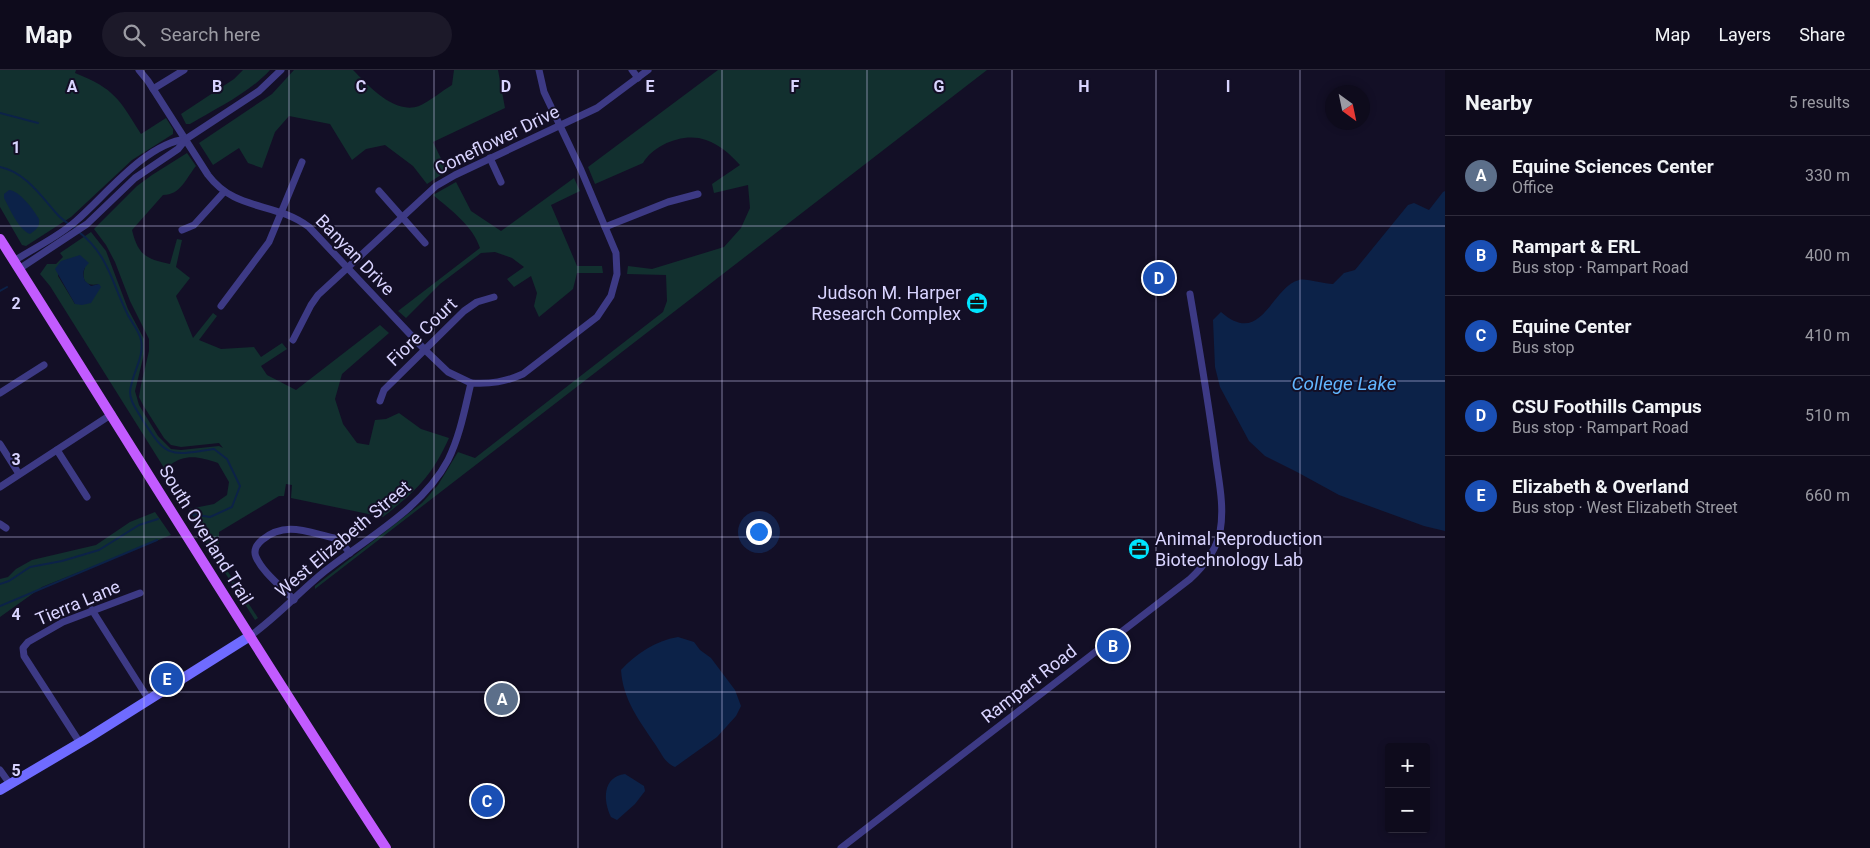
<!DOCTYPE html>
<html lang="en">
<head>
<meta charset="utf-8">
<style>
  body { margin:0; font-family:Roboto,sans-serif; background:#1c1929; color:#f1f3f6 }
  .controls { position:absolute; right:15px; bottom:15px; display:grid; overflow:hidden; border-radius:5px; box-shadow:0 2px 8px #0003 }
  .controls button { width:45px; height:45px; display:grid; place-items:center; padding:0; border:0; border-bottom:1px solid #2e2b3b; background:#0e0b1c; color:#f1f3f6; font:25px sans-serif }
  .compass { position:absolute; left:1325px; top:15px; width:45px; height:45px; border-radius:50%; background:#0e0b1c; box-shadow:0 2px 8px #0003; rotate:147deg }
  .you { position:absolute; left:758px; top:461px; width:18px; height:18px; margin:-12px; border:4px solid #fff; border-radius:50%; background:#1a73e8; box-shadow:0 0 0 8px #1a73e833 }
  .badge { display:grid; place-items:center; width:32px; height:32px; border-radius:50%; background:#0f766e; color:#fff; font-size:16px; font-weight:700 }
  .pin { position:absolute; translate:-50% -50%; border:2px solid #fff; box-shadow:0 1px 5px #0006 }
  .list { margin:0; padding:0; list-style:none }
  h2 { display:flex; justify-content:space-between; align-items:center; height:65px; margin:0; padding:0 20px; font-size:21px }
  h2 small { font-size:16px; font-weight:400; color:#9b9ba3 }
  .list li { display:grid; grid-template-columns:32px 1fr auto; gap:15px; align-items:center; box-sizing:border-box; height:80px; padding:0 20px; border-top:1px solid #2e2b3b }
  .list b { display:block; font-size:19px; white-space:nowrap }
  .list p { margin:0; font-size:16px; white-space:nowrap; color:#9b9ba3 }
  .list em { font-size:16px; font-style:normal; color:#9b9ba3 }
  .icon { flex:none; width:28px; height:28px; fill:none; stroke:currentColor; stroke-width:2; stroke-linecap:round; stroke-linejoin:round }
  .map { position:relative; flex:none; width:1445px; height:778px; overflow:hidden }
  header { display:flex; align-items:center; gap:30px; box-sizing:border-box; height:70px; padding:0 25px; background:#0e0b1c; border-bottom:1px solid #2e2b3b }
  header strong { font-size:24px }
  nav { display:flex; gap:28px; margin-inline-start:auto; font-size:18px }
  .search { width:350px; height:45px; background:#1c1929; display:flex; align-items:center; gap:12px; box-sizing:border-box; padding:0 18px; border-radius:28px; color:#9b9ba3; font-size:19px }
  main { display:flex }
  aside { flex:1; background:#0e0b1c }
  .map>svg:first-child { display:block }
  .green { fill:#12302f; fill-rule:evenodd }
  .water { fill:#0c2248 }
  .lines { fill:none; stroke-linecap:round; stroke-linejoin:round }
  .stream { stroke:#0c2248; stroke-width:2 }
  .minor { stroke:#3d3a85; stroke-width:7 }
  .secondary { stroke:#6f6bff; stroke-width:10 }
  .primary { stroke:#c25bff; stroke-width:10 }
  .grid { fill:none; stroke:#d9d4ff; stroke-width:1; stroke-opacity:0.55 }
  .labels { text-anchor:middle; stroke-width:4; stroke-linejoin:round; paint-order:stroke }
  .street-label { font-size:18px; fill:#d9d4ff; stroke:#130f26 }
  .poi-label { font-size:18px; fill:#d9d4ff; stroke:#130f26; text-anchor:end }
  .water-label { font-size:19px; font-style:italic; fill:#62b6ff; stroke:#130f26 }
  .grid-label { font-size:16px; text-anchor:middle; font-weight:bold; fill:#d9d4ff; stroke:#130f26; stroke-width:4; stroke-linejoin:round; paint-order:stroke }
</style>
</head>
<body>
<header>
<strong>Map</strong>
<div class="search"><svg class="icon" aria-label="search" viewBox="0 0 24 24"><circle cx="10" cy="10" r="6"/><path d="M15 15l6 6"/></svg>Search here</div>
<nav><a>Map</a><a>Layers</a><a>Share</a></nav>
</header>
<main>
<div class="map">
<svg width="1445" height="778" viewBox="0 0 1445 778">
  <rect width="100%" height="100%" fill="#130f26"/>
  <g class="green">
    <path d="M0,0H76L75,3C115,19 119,29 141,64L166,48L173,59V64L132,90L71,147L26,176L22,175L0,137Z"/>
    <path d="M243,0H270C249,23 217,38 190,54H186L181,44L234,9Z"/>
    <path d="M294,0H353C368,15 394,45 419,36C430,31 442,21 452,15L454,0H498L505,38L433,72L447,101L427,114L413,96L385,75L366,79L352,90L330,54L289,46L275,62L262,98L248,93L239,78L213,95L199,73L272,24Z"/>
    <path d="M718,0H987L315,519V516L422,433L438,415L458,382L475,388L663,242L667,231L666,205L627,204L628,196L652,199L724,177L741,158L750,138L748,115L714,123L712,114L740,95C730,84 720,75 706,70C685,62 654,74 643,93L595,114L588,97Z"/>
    <path d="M187,83L196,96C186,108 181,125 163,125L132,160C138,185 146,189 170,194L177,169L182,170L176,197L190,208L176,226L193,268L213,243L217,246L199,270L221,279L254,277L261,287L282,273L287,279L261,296L267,305L296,320L380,255L389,263L342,304L335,329L343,354L357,373L369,375L375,350L386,349L399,343L421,359L449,368C432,406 416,421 383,447L291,428L292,415L286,414L284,426H279L219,462V473L212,477L258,548L255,550L194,454L196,451L189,439L214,434L227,425L229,412L218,393C200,387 186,383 170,395L171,398L166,401L50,216L40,204L47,194H56L63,187L60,183L91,162L106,181L128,239L144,269V284L135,321L139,335L158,366L171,379L181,380L219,376L223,378L219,373L181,377L171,375L164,368L143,335L139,327L141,315L149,281V269L130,231L115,192L106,175L94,159L137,116L152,105ZM85,197C81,210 85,217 99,214L75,234L58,206V202Z"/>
    <path d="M574,108L580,121L551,135L577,196H602L603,203H577L573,219L539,247L534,236L537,223L531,206L514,217L507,209L524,197L512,188L495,182L481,183L440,214L406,248L398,241L480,178C473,156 451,140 433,125L456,112L471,141L501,161Z"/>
    <path d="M155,442L171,465L42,517L0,547V509L8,507L16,499L32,490L96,475L130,452Z"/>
  </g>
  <g class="water">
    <path d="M9,120C19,120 34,140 39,149C40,157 36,160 30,164C18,159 10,139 4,128V124Z"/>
    <path d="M1445,121V461L1424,456L1339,425L1297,402L1265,386L1249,371L1220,317L1215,297L1213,250L1221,242C1262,278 1271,217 1299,210C1306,208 1323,214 1333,214L1344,203L1355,200L1408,135L1414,133L1429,140L1443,122Z"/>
    <path d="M80,185L89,193C83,198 82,204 85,211L91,216L99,214L101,217L91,233L82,235L75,234L55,199L61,191Z"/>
    <path d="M678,567L694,572L700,580L711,588L735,620L741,636L736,646L717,667L675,697C664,692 662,684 655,674C639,650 623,630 621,600C637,583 655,571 678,567Z"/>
    <path d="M625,704L644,716L645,721L635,734L617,750L611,747C603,731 602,707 625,704Z"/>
  </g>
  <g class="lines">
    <g class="stream">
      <path d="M0,43L38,53"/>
      <path d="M0,97C25,102 41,126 57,144C62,150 69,154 76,159"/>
      <path d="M79,162C109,186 111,211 127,243C131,252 139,260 141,270C145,287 131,305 130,322C130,332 137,340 142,349C167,388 169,386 214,379L227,389L240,416L232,437L210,447L191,444"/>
      <path d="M0,221L7,217"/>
      <path d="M0,514L9,511L30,497L62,491L99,480L139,455L158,449"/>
      <path d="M0,536L157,470"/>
    </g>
    <g class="minor">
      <path d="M139,0L148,11L208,105C236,142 274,131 309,157L424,279L448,302L471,313"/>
      <path d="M632,0L638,8"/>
      <path d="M153,19L184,0"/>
      <path d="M490,88L501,112"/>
      <path d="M379,121L425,173"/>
      <path d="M605,157L668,132L698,124"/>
      <path d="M182,160L194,155L224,122"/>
      <path d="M14,191C34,178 58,167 76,151C106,125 145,74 186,69"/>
      <path d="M19,199L87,154L135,108L178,79L186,69L259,21L281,0"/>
      <path d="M221,236L269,172L302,92"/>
      <path d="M293,270L311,235L318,225L436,116L455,105L597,38L648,0"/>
      <path d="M0,323L44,295"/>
      <path d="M380,331L384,320L464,241L477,232L494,227"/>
      <path d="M0,374L19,404"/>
      <path d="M57,380L87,427"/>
      <path d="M0,417L112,344"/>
      <path d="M0,454L6,458"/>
      <path d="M294,530C282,517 263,503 256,487C253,480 256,475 262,470C285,451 307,462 334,468L340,471L350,483"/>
      <path d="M92,540L149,630"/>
      <path d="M250,566C277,547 299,522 325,501C367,468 423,438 448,390C460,366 465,338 471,313C491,314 505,312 523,304L597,247L611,226L617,204L616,183L581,100L544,22L539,0"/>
      <path d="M80,673L24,586L23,578L28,572L63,552L140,523"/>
      <path d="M0,700L10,714"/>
      <path d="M841,778L1190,509C1204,496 1216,481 1220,462C1225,435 1218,408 1215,382C1208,329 1199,277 1190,224"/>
    </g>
    <path class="secondary" d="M0,720L88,668L250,566"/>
    <path class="primary" d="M0,169C129,372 254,577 386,778"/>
  </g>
  <path class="grid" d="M144,0V778M289,0V778M434,0V778M578,0V778M722,0V778M867,0V778M1012,0V778M1156,0V778M1300,0V778M0,156H1445M0,311H1445M0,467H1445M0,622H1445"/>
  <defs>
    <g id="office-disc" transform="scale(1.125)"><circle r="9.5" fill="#00e5ff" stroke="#130f26"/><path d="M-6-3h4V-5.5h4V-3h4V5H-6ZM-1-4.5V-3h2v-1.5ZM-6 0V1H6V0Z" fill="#111"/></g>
  </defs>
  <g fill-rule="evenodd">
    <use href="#office-disc" x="977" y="233"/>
    <use href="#office-disc" x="1139" y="479"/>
  </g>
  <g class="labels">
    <g class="street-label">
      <text transform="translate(497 70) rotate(-26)" y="6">Coneflower Drive</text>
      <text transform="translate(355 185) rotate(46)" y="6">Banyan Drive</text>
      <text transform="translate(422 262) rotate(-44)" y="6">Fiore Court</text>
      <text transform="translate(206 465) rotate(58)" y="6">South Overland Trail</text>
      <text transform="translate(343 469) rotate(-40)" y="6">West Elizabeth Street</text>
      <text transform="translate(78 533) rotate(-23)" y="6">Tierra Lane</text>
      <text transform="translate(1029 614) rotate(-38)" y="6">Rampart Road</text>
    </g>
    <g class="poi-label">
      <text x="961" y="229">Judson M. Harper<tspan x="961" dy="21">Research Complex</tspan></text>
      <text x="1155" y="475" text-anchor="start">Animal Reproduction<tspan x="1155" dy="21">Biotechnology Lab</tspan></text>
    </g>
    <g class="water-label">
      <text x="1344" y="320">College Lake</text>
    </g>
  </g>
  <g class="grid-label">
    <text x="72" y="22">A</text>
    <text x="217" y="22">B</text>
    <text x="361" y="22">C</text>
    <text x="506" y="22">D</text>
    <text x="650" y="22">E</text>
    <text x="795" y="22">F</text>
    <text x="939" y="22">G</text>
    <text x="1084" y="22">H</text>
    <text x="1228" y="22">I</text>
    <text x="16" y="83">1</text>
    <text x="16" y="239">2</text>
    <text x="16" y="395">3</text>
    <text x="16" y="550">4</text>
    <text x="16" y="706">5</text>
  </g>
</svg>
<div class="controls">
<button>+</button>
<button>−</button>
</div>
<svg class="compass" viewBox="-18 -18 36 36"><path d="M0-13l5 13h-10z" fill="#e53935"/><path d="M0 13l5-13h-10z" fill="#9b9ba3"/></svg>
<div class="you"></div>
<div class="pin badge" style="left:502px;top:629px;background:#5c6f8a">A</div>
<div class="pin badge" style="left:1113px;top:576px;background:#1a4fb4">B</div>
<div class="pin badge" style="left:487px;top:731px;background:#1a4fb4">C</div>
<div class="pin badge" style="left:1159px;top:208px;background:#1a4fb4">D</div>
<div class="pin badge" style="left:167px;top:609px;background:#1a4fb4">E</div>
</div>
<aside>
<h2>Nearby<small>5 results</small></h2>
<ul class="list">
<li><span class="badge" style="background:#5c6f8a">A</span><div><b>Equine Sciences Center</b><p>Office</p></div><em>330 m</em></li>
<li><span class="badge" style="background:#1a4fb4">B</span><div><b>Rampart &amp; ERL</b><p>Bus stop · Rampart Road</p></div><em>400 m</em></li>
<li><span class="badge" style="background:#1a4fb4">C</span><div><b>Equine Center</b><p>Bus stop</p></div><em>410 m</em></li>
<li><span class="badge" style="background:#1a4fb4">D</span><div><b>CSU Foothills Campus</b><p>Bus stop · Rampart Road</p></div><em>510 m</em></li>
<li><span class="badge" style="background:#1a4fb4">E</span><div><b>Elizabeth &amp; Overland</b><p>Bus stop · West Elizabeth Street</p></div><em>660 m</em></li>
</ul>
</aside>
</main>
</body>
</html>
